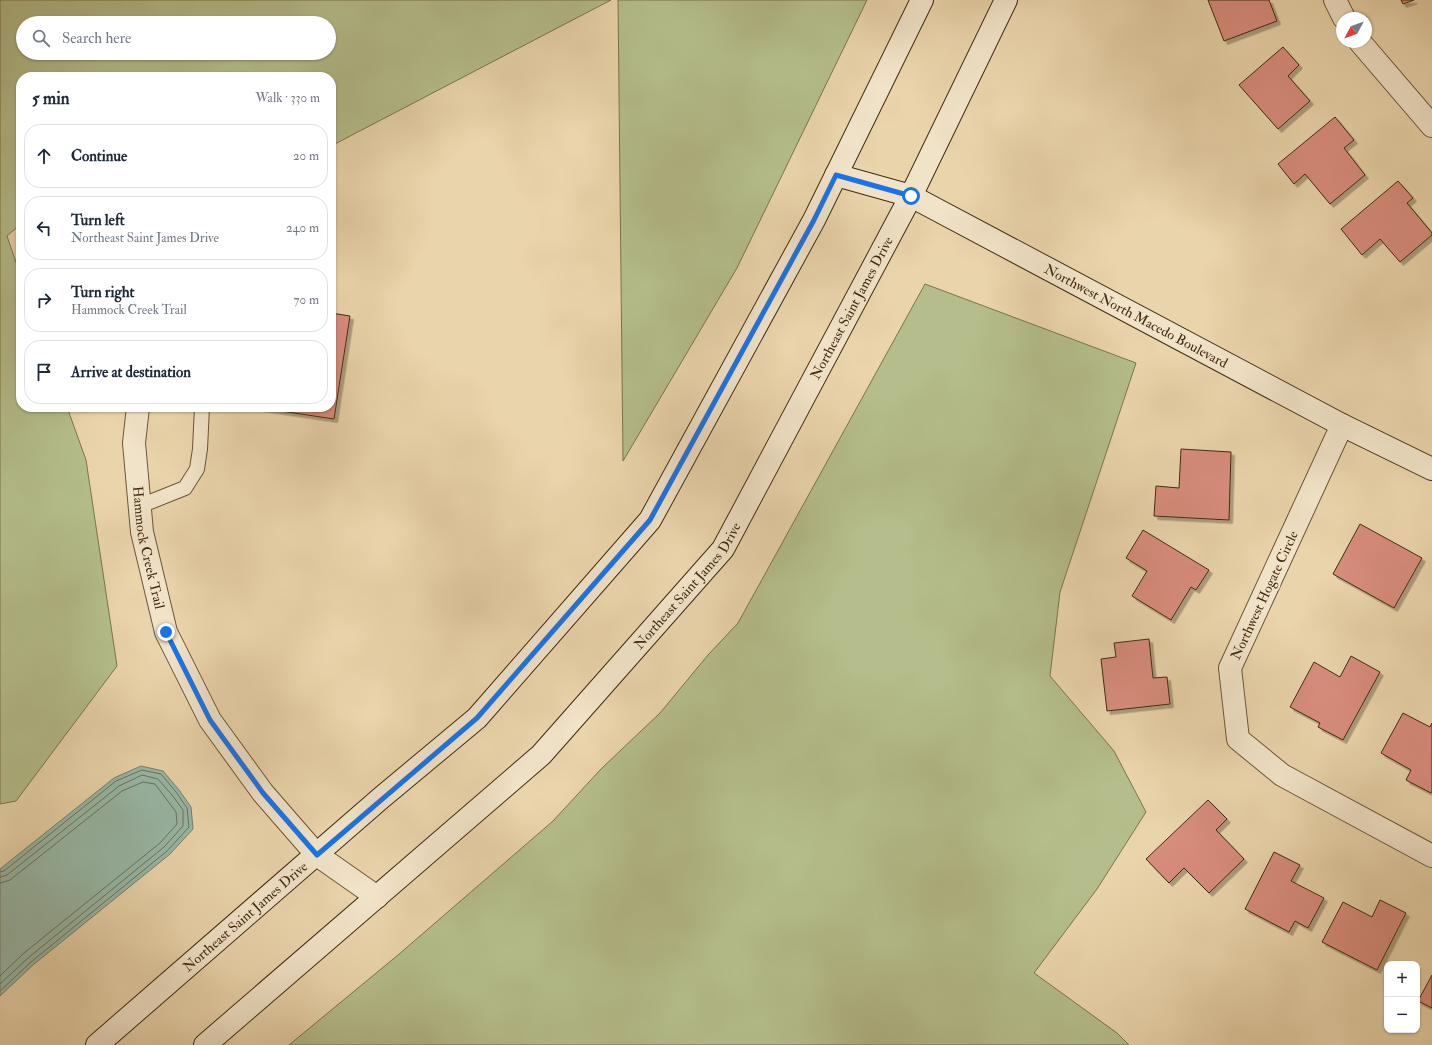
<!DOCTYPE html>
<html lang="en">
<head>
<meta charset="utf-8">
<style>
  body { margin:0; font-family:"IM FELL Double Pica",serif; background:#f6f6f7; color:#1f2937 }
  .controls { position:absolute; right:12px; bottom:12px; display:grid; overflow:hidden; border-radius:8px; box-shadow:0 1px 3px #0004 }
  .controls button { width:36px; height:36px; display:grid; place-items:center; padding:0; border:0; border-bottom:1px solid #e0e1e3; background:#fff; color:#1f2937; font:20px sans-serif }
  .compass { position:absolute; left:1336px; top:12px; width:36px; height:36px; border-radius:50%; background:#fff; box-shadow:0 1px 3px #0004; rotate:229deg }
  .stop { position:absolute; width:12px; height:12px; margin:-9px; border:3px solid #1a73e8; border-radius:50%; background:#fff }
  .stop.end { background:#1a73e8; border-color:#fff; box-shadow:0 1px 4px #0008 }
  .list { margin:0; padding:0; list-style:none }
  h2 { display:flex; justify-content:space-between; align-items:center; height:52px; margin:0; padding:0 16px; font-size:17px }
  h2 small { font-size:13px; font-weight:400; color:#747a83 }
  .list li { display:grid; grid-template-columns:26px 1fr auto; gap:12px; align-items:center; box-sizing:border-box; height:64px; margin:0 8px 8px; padding:0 8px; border:1px solid #e0e1e3; border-radius:16px }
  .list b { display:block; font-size:15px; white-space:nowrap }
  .list p { margin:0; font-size:13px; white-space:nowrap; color:#747a83 }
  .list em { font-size:13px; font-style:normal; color:#747a83 }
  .icon { flex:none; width:22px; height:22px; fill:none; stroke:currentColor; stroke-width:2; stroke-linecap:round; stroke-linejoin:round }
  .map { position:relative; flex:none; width:1432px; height:1045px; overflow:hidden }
  .search { position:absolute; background:#fff; box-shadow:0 1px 3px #0004; left:16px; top:16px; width:320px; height:44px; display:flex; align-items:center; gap:10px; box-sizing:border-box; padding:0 14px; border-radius:22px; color:#747a83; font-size:15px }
  .panel { position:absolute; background:#fff; box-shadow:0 1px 3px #0004; left:16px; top:72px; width:320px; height:340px; border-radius:16px }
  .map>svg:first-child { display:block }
  .green { fill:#b4bd8b; stroke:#7a744e; fill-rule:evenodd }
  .water { fill:#98b8a7; stroke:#75806b }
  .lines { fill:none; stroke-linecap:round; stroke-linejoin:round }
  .shore { stroke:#6c725c; stroke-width:1 }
  .building { fill:#d88d7d; stroke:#412b12; filter:url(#shadow) }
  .lane-casing { stroke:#6b5538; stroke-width:16 }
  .street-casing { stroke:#6b5538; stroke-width:24 }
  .secondary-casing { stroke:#412b12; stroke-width:24 }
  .lane { stroke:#f1e3c8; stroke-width:14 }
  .street { stroke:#f1e3c8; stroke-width:22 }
  .secondary { stroke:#f1e3c8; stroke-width:22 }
  .route { stroke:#1a73e8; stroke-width:5 }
  .labels { text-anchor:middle; stroke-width:4; stroke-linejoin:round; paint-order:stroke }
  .street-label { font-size:14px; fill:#412b12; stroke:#f1e3c8 }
</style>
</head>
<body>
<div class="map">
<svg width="1432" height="1045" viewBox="0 0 1432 1045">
  <defs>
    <filter id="shadow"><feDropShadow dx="3.5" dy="3.5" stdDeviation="0" flood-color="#0004"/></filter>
  </defs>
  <rect width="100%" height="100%" fill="#ead4ab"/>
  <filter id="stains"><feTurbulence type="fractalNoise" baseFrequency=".005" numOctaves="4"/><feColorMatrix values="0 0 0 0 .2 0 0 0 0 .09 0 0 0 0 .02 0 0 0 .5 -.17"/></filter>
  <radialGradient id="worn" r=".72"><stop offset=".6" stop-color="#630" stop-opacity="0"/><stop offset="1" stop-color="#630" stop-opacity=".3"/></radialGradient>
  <g class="green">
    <path d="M0,0H611L331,146V77H21V224L7,236L21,277V407H67L86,460L117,666L16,801L0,804ZM23,23H329V53H23Z"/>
    <path d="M618,0H867L737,268L623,461Z"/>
    <path d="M925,284L1136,363L1060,592L1050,676L1114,751L1146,812L1097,889L1034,973L1117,1033L1129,1045H289L398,955L553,821L601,769L660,713L708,655L738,623Z"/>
  </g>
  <path class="water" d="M141,766L163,771L179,790L191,807L193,829L170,854L33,965L0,996V869L114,778Z"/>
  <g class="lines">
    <g class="shore">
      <path d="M0,872L4,871L116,781L142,770L161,774L176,792L187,808L189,827L167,851L31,962L0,991"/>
      <path d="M0,877L7,875L119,786L142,775L158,779L172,795L183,810V826L164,847L28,958L0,984"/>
      <path d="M0,883L10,880L122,791L143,782L155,784L176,812L177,824L160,843L24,953L0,976"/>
    </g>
  </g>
  <g class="building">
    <path d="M1208,0H1269L1277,21L1224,41Z"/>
    <path d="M1401,0H1414L1403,4Z"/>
    <path d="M1283,47L1299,65L1288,76L1310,101L1278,129L1239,85Z"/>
    <path d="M1335,117L1354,140L1344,148L1365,175L1330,204L1305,174L1294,184L1278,164Z"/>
    <path d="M1398,181L1413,198L1407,203L1432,233V235L1400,262L1380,239L1362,255L1341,229Z"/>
    <path d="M331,313L350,316L334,419L254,407H331Z"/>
    <path d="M1181,449L1231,452L1229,520L1154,516L1156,486L1179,488Z"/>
    <path d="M1360,524L1422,558L1394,608L1333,574Z"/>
    <path d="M1143,530L1209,570L1196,590L1191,587L1171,620L1132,596L1147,571L1126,558Z"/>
    <path d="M1149,639L1153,678L1167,677L1170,704L1107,711L1101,659L1116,657L1114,643Z"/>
    <path d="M1351,656L1380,672L1343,740L1318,727L1320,723L1290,707L1314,662L1340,677Z"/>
    <path d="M1403,713L1430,727L1432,723V791L1431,793L1406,780L1411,770L1381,753Z"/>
    <path d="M1208,800L1227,819L1216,830L1244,859L1209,893L1184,868L1169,883L1146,859Z"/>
    <path d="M1274,852L1300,865L1291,881L1324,898L1308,928L1295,921L1289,932L1245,909Z"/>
    <path d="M1380,900L1406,913L1377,970L1322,942L1343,902L1372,917Z"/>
    <path d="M1432,975V1008L1418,1001Z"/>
  </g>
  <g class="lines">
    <g class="lane-casing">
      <path id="lane" d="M140,506L185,488L197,469L200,449L202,407"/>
    </g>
    <g class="street-casing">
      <g id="street">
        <path d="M1335,0L1344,18"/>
        <path d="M1360,42L1432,126"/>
        <path id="s1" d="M138,407L134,443L142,532L166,632L210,720L263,793L317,855L377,897"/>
        <path d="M1342,425L1230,668L1238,739L1282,775L1432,856"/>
      </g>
    </g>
    <g class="secondary-casing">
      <g id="secondary">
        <path id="s2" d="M836,175L911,196L1342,425L1432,469"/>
        <path id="s3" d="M97,1045L381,798L477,718L650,520L814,220L922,0"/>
        <path id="s4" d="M205,1045L541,755L723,549L911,196L1006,0"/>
      </g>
    </g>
    <use href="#lane" class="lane"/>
    <use href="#street" class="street"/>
    <use href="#secondary" class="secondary"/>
  </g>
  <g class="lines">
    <path class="route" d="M166,632L210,720L263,793L317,855L477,718L650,520L814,220L836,175L911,196"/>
  </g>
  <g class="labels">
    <g class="street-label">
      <text dy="5" stroke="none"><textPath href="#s4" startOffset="992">Northeast Saint James Drive</textPath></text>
      <text dy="5" stroke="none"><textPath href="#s2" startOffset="333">Northwest North Macedo Boulevard</textPath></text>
      <text dy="5" stroke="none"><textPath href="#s1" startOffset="142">Hammock Creek Trail</textPath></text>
      <text dy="5" stroke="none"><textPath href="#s4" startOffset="668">Northeast Saint James Drive</textPath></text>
      <text transform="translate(1264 595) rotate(-65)" y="5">Northwest Hogate Circle</text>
      <text dy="5" stroke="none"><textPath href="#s3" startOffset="196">Northeast Saint James Drive</textPath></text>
    </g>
  </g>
  <rect width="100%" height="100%" filter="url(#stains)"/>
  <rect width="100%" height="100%" fill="url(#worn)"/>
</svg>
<div class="controls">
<button>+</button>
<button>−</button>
</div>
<svg class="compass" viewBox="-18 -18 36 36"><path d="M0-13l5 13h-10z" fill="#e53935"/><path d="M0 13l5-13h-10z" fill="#747a83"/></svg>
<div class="stop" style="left:911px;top:196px"></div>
<div class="stop end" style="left:166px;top:632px"></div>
<div class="search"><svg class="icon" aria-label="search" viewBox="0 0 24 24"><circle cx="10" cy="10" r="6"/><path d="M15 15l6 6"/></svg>Search here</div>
<section class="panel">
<h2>5 min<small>Walk · 330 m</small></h2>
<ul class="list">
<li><svg class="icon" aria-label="ahead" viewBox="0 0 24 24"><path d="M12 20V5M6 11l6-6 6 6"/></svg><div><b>Continue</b></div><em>20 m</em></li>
<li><svg class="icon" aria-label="left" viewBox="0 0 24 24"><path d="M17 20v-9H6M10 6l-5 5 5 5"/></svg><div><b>Turn left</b><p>Northeast Saint James Drive</p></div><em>240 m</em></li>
<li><svg class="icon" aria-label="right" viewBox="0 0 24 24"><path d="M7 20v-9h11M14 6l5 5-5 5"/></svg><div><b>Turn right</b><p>Hammock Creek Trail</p></div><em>70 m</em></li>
<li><svg class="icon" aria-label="arrive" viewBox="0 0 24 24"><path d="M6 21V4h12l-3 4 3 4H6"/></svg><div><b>Arrive at destination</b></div></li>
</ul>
</section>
</div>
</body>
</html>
